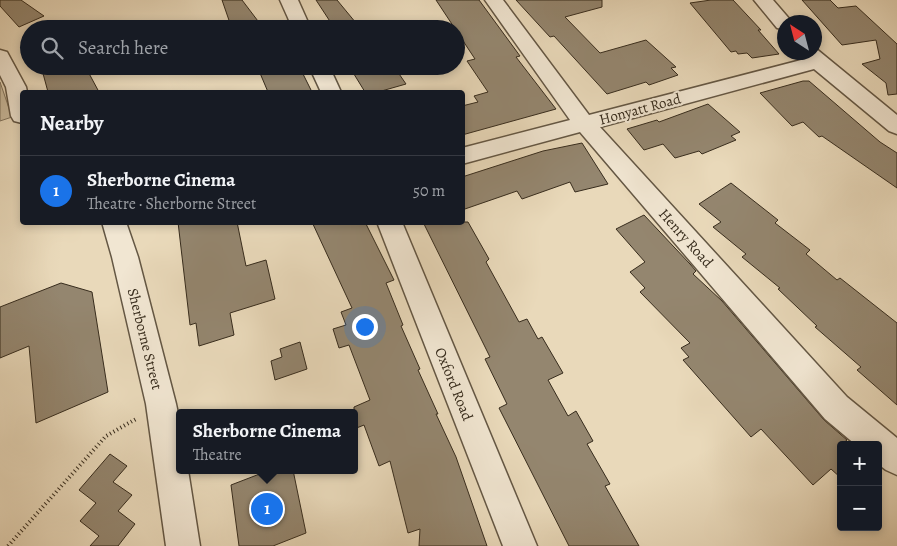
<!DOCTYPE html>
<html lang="en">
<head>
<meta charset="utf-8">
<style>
  body { margin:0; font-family:Alegreya,serif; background:#242831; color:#f1f3f6 }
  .controls { position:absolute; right:15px; bottom:15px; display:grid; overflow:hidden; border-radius:5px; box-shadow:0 2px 8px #0003 }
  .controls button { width:45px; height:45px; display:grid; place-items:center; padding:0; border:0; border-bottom:1px solid #363941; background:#171b24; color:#f1f3f6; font:25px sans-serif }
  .compass { position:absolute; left:777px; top:15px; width:45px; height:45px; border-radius:50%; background:#171b24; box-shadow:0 2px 8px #0003; rotate:324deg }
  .you { position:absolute; left:364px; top:326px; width:18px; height:18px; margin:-12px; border:4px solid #fff; border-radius:50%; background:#1a73e8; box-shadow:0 0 0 8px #1a73e833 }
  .badge { display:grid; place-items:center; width:32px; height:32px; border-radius:50%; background:#1a73e8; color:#fff; font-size:16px; font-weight:700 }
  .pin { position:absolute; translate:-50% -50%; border:2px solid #fff; box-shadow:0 1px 5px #0006 }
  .popup { position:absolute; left:176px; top:409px; width:182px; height:65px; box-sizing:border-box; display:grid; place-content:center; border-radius:5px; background:#171b24; filter:drop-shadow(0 1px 4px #0005); font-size:16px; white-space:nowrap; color:#9ea1a6 }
  .popup b { font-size:19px; color:#f1f3f6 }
  .popup::after { content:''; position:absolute; left:50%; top:100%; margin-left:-10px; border:10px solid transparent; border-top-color:#171b24 }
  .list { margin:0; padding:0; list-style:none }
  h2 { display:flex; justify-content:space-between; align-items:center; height:65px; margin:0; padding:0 20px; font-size:21px }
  h2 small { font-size:16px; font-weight:400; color:#9ea1a6 }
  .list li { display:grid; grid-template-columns:32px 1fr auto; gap:15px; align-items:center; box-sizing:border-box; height:70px; padding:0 20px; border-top:1px solid #363941 }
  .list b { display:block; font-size:19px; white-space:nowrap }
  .list p { margin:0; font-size:16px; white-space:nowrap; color:#9ea1a6 }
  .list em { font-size:16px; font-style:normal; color:#9ea1a6 }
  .icon { flex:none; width:28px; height:28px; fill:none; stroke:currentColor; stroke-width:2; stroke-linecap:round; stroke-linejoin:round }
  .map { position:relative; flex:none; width:897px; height:546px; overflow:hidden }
  .search { position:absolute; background:#171b24; box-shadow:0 2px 8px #0003; left:20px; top:20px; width:445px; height:55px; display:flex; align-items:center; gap:12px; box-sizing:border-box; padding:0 18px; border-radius:28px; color:#9ea1a6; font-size:19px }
  .panel { position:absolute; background:#171b24; box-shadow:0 2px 8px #0003; left:20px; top:90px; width:445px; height:135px; border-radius:5px }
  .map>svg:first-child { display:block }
  .green { fill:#cbbc9f; stroke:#81745e }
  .building { fill:#94866f; stroke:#372c1d }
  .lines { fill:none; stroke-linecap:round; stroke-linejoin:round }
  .service-casing { stroke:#645744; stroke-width:3 }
  .minor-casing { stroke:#645744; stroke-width:3 }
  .path { stroke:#372c1d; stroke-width:4; stroke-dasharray:1 3; stroke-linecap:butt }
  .service { fill:#f1e6d2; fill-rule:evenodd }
  .minor { fill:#f1e6d2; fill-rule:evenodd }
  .labels { text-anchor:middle; stroke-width:4.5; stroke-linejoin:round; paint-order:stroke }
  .street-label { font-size:15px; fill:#372c1d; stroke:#f1e6d2 }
</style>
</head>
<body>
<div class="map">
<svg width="897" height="546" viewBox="0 0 897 546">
  <rect width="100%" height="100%" fill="#e9d9ba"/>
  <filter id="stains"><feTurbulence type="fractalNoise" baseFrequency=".004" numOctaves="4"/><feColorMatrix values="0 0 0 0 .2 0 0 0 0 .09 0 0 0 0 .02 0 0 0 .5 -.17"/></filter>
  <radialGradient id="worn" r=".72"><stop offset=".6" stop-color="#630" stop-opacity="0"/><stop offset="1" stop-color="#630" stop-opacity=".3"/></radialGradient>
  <path class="green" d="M0,82L12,117L0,121Z"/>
  <g class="building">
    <path d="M0,0H21L44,16L19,27L0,6Z"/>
    <path d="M222,0H242L264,29H232Z"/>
    <path d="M316,0H337L361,29H335Z"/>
    <path d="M436,0H479L520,56L516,57L556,109L462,135V106L478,102L474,96L488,92L467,61L475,59Z"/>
    <path d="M516,0H602V7L565,17L600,53L646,40L676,67L671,68L678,75L649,85L646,82L607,94L554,36L550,37Z"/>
    <path d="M711,0H733L761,30H758L779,54L752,58L747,53L738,54L736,51L731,52L690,3Z"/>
    <path d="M802,0H830L838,8L856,6L897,44V94L888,95L886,83L862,64L880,59L876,40L842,45Z"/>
    <path d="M41,66H85L99,92H48Z"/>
    <path d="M257,66H299L312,92H268Z"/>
    <path d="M349,66H380L383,71L395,68L406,84L378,92H365Z"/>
    <path d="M803,81H809L880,142L897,153V188L822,136L819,137L803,122L792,126L760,93Z"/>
    <path d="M708,104L740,132L731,136L736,140L702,154L699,151L675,158L663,144L644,150L627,129L657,120L659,122Z"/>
    <path d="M582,143L608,184L575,192L570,182L522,199L517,191L462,210V177L543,151Z"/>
    <path d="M731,183L778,220L775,223L810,250L806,254L837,280L840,278L897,323V405L857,370L861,367L815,327L817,326L778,289L780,288L742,257L746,254L713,227L721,222L699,204Z"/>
    <path d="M644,215L690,264L696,271L693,274L722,301L824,420L847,440L841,445V478L831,469L813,485L761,429L751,437L683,360L689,357L681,348L690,343L640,292L645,288L630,272L645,262L616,229Z"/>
    <path d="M178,222H237L246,266L266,260L275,299L230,313L234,335L199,346L196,323L190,325Z"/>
    <path d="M312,222H365L394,280L386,283L403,325L401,326L420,369L418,370L438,414H436L456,457L487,546H419L420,529L408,533L390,461L379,466L364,425L354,429V407L370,400L349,345L339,348L333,329L346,325L341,312L352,308Z"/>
    <path d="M423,222H468L489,259L486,262L519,322L527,319L538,339L542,337L563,373L548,380L568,416L576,411L593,441L587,444L610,484L605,486L639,546H569L499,408L507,404L485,359L490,357Z"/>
    <path d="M61,283L92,292L108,392L36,423L29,346L0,358V307Z"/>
    <path d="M300,342L307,369L275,380L271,361L282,357L280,349Z"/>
    <path d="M110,454L127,466L113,482L132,495L118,511L135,524L118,546H90L99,536L80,521L96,503L79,490Z"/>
    <path d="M270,470H293L306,533L273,546H239L231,485Z"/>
  </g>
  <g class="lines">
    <g class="service-casing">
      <path id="service" d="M298,17L301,18V22L282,29H269Z"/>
    </g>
    <g class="minor-casing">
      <g id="minor">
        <path d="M280,0H298L311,29H293Z"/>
        <path d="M485,0H503L589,115L805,59L800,52H814V47L897,115V134L889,131L814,69L600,127L847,397L897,438V475L886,470L878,464V445H856L825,419L580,132L462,164V148L570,120Z"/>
        <path d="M754,0H773L792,22H784V29L777,28Z"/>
        <path d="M0,50L7,52L26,87L27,92H22V123L14,121L11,116L6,87L0,75Z"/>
        <path d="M309,66H329L341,92H321Z"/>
        <path d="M102,222H126L138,257L176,404L180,423V470H188L200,546H166L146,404L112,257Z"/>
        <path d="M377,222H402L537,546H503Z"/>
      </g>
    </g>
    <path class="path" d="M8,546L106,436L136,419"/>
    <use href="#service" class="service"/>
    <use href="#minor" class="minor"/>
  </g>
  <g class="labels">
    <g class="street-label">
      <text transform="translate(640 109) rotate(-15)" y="5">Honyatt Road</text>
      <text transform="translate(686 238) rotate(48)" y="5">Henry Road</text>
      <text transform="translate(145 339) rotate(76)" y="5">Sherborne Street</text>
      <text transform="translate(454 384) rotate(68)" y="5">Oxford Road</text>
    </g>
  </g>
  <rect width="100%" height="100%" filter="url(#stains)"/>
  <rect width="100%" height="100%" fill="url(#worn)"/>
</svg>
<div class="controls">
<button>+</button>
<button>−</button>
</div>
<svg class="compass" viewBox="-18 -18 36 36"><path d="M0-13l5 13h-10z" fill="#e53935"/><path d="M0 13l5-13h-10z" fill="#9ea1a6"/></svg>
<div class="you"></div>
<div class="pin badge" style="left:267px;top:509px">1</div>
<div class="popup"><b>Sherborne Cinema</b>Theatre</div>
<div class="search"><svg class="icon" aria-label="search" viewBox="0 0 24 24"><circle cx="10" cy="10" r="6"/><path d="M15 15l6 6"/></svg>Search here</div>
<section class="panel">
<h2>Nearby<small></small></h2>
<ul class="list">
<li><span class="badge">1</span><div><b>Sherborne Cinema</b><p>Theatre · Sherborne Street</p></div><em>50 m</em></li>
</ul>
</section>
</div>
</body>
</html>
